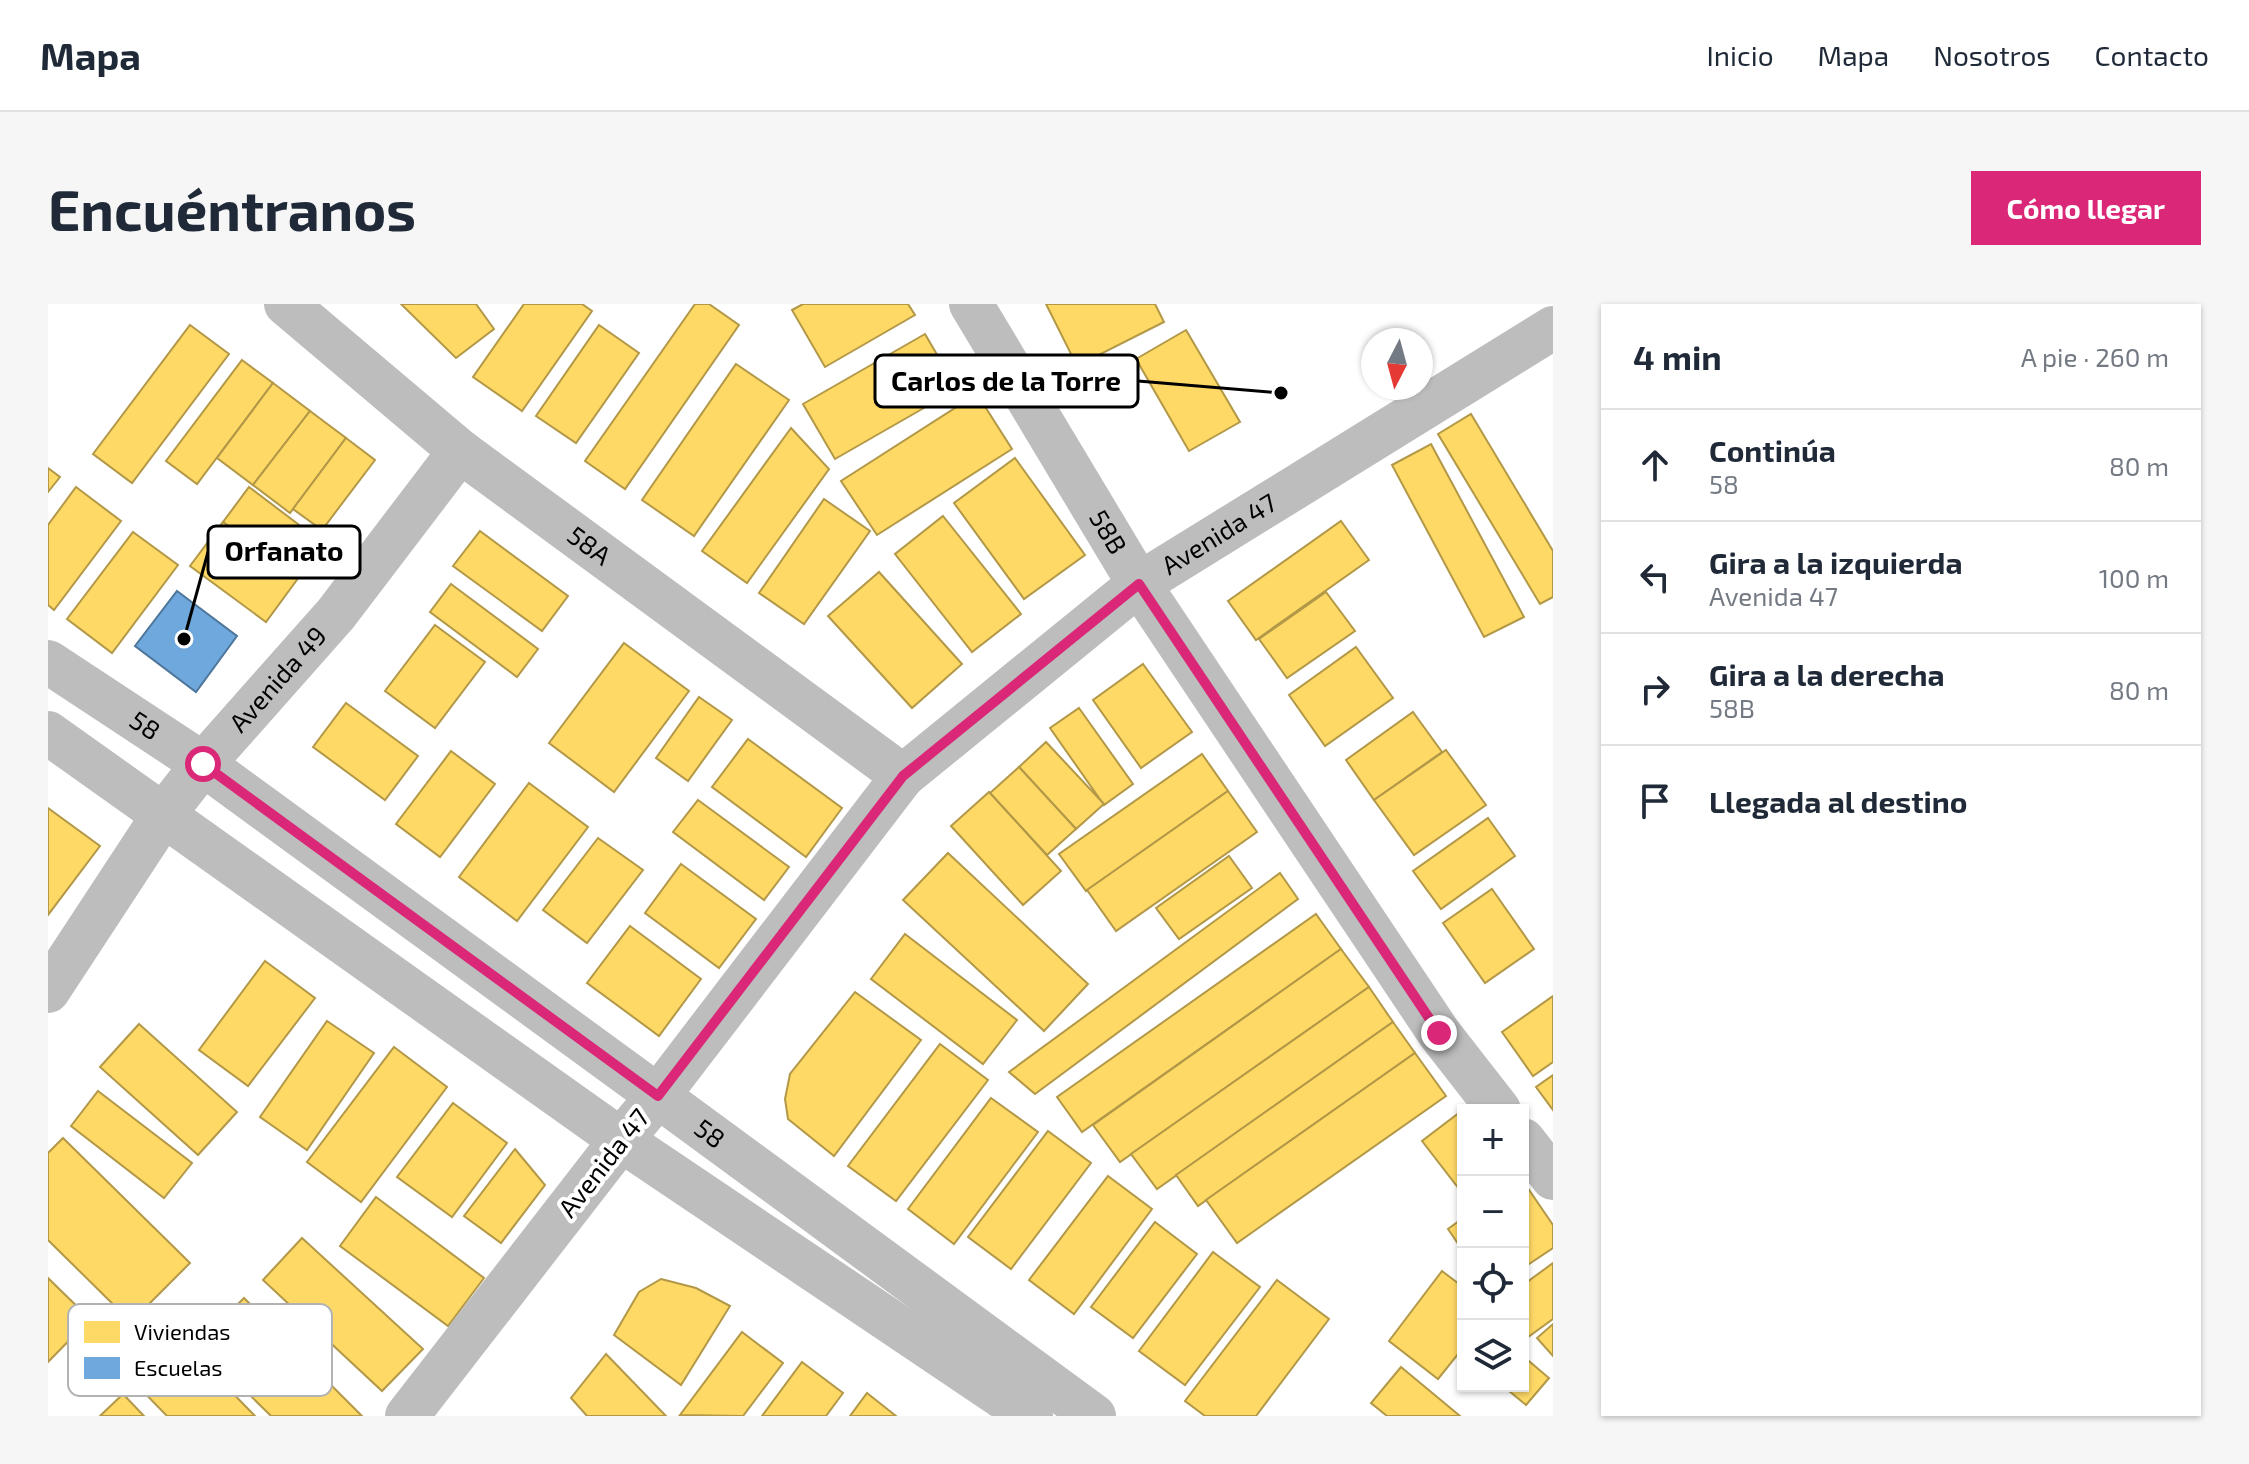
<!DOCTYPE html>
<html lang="es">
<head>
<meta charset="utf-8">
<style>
  body { margin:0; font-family:"Exo 2",sans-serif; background:#f6f6f7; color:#1f2937 }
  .controls { position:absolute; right:24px; bottom:24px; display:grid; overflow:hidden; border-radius:0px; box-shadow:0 2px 6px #0004 }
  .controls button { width:72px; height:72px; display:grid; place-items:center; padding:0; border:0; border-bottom:2px solid #e0e1e3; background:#fff; color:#1f2937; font:40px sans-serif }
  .compass { position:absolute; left:1313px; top:24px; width:72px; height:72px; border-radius:50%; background:#fff; box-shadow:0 2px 6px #0004; rotate:186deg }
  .stop { position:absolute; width:24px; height:24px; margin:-18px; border:6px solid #db2777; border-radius:50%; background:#fff }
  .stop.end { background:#db2777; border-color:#fff; box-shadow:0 2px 8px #0008 }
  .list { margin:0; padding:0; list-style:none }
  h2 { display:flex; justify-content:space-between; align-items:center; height:104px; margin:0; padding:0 32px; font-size:34px }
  h2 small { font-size:26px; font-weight:400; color:#747a83 }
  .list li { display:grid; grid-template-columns:52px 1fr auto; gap:24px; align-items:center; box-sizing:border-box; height:112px; padding:0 32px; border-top:2px solid #e0e1e3 }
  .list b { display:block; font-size:30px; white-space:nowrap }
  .list p { margin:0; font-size:26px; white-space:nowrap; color:#747a83 }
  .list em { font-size:26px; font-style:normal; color:#747a83 }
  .icon { flex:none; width:44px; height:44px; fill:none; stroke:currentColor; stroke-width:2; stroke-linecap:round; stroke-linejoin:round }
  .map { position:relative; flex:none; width:1505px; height:1112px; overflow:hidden; border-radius:0px }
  header { display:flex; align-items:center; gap:48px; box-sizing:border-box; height:112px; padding:0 40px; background:#fff; border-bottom:2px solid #e0e1e3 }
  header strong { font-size:38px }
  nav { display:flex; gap:44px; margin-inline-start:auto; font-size:28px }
  .intro { display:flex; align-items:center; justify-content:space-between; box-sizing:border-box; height:192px; padding:0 48px }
  h1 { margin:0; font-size:56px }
  .button { padding:20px 36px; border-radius:0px; background:#db2777; color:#fff; font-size:28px; font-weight:700 }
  main { display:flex; gap:48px; padding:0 48px }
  aside { flex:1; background:#fff; border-radius:0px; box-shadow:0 2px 6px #0004 }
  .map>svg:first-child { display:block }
  .homes { fill:#ffd966; stroke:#b29847; stroke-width:2 }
  .schools { fill:#6fa8dc; stroke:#4e769a; stroke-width:2 }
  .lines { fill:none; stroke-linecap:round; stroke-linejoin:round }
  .minor { stroke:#bdbdbd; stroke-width:44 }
  .tertiary { stroke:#bdbdbd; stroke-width:44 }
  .route { stroke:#db2777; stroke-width:10 }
  .labels { text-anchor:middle; stroke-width:8; stroke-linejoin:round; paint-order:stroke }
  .street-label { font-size:26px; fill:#000; stroke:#fff }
  .key { fill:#fff; stroke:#b2b2b2; stroke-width:2 }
  .key-label { font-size:22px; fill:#000 }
  .leader { fill:none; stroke:#000; stroke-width:3 }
  .callout-dot { fill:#000; stroke:#fff; stroke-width:3 }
  .callout { fill:#fff; stroke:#000; stroke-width:3 }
  .callout-label { font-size:28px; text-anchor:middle; font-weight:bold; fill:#000 }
</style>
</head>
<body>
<header>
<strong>Mapa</strong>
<nav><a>Inicio</a><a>Mapa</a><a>Nosotros</a><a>Contacto</a></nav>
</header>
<div class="intro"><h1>Encuéntranos</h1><a class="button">Cómo llegar</a></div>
<main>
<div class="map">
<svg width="1505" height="1112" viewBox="0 0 1505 1112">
  <rect width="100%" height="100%" fill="#fff"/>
  <g class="homes">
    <path d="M353,0H428L446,25L408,54Z"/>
    <path d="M476,0H534L544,7L474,107L425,73Z"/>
    <path d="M647,0H661L691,21L577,185L537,157Z"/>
    <path d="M755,0H860L867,11L777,63L744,6Z"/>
    <path d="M998,0H1107L1116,18L1029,62Z"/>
    <path d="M142,21L181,50L84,179L45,150Z"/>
    <path d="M551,21L591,49L528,139L488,112Z"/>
    <path d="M1138,26L1192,118L1141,147L1088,55Z"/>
    <path d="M877,30L909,85L787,155L755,100Z"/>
    <path d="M194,56L225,79L149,180L118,157Z"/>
    <path d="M688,60L741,96L646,232L594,196Z"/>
    <path d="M225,79L262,107L205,181L169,154Z"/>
    <path d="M929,90L964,145L829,231L793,177Z"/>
    <path d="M262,107L298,134L242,209L205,181Z"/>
    <path d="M1423,110L1505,247V293L1492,300L1390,130Z"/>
    <path d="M743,124L781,165L699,279L654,247Z"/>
    <path d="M298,134L327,156L274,226L245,205Z"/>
    <path d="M1383,140L1476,313L1436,333L1344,161Z"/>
    <path d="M967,154L1037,251L976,295L906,199Z"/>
    <path d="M0,164L12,173L0,188Z"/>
    <path d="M28,183L73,217L6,306L0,301V221Z"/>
    <path d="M201,183L271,236L246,270L175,218Z"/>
    <path d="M776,195L822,227L756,320L711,289Z"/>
    <path d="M895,212L973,310L924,348L847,250Z"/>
    <path d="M1293,217L1321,256L1208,336L1180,297Z"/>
    <path d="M175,218L251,273L218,318L142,262Z"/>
    <path d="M432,227L520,292L494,327L405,262Z"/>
    <path d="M85,228L130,261L64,349L19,315Z"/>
    <path d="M831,268L914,360L864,404L780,312Z"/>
    <path d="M403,280L490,345L469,373L382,308Z"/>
    <path d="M1278,288L1307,327L1239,374L1211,335Z"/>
    <path d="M387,321L437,358L387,424L337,387Z"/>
    <path d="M576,339L641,387L566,488L501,439Z"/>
    <path d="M1308,343L1345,394L1277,442L1241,391Z"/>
    <path d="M1095,360L1144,428L1093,464L1045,396Z"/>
    <path d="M651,393L684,416L640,477L608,454Z"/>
    <path d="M298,399L370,452L337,496L265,443Z"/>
    <path d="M1031,404L1085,480L1056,501L1002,424Z"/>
    <path d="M1365,408L1394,448L1326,496L1298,456Z"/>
    <path d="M700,435L794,504L758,553L664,483Z"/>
    <path d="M998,438L1056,500L1028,525L971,463Z"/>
    <path d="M1398,446L1438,501L1366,551L1326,496Z"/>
    <path d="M403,447L447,480L392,553L348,520Z"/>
    <path d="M1154,450L1180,487L1038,587L1011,550Z"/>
    <path d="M971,463L1028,525L999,551L942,489Z"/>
    <path d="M481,479L540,523L469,617L411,573Z"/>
    <path d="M1180,487L1209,528L1068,627L1039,586Z"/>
    <path d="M941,488L1013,567L975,601L903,522Z"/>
    <path d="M650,496L741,563L716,596L625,528Z"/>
    <path d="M0,504L52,542L0,611Z"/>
    <path d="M1440,514L1467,552L1393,605L1365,567Z"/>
    <path d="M550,534L595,566L539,639L495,606Z"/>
    <path d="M900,549L1040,680L996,727L855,596Z"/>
    <path d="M1181,552L1204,584L1131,635L1108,604Z"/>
    <path d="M633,560L708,615L671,664L597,609Z"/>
    <path d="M1232,569L1250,595L987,790L961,768Z"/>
    <path d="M1444,585L1486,645L1437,679L1395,619Z"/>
    <path d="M1268,610L1293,645L1034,828L1009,793Z"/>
    <path d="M582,622L653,675L611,732L539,679Z"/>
    <path d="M857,630L969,716L935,760L823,675Z"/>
    <path d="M1293,645L1321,683L1072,858L1045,821Z"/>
    <path d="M217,657L267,694L200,782L151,746Z"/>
    <path d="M1321,683L1345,718L1109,885L1083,850Z"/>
    <path d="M807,688L873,736L786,852L740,815L737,795L742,770Z"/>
    <path d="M1505,692V758L1485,772L1454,728Z"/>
    <path d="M279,717L326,749L259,846L212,813Z"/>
    <path d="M1345,718L1367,749L1150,902L1128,871Z"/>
    <path d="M91,720L189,808L150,851L52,763Z"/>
    <path d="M892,740L940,776L848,897L800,862Z"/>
    <path d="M346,743L399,783L313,898L259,858Z"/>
    <path d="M1367,749L1398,792L1189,939L1158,896Z"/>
    <path d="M1505,771V806L1488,783Z"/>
    <path d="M50,787L144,859L116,894L23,822Z"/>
    <path d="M943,794L990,828L906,940L860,905Z"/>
    <path d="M405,799L459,839L404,913L349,873Z"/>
    <path d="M1424,799L1429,806H1415V890L1374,837Z"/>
    <path d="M1000,827L1043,859L963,965L920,933Z"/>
    <path d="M15,834L142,959L83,1018L0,936V849Z"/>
    <path d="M467,845L497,881L453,939L416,912Z"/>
    <path d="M1060,872L1104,905L1026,1010L981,976Z"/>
    <path d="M1475,877L1505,921V944L1475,964Z"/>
    <path d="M328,893L436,974L400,1022L292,942Z"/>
    <path d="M1415,914V947L1400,925Z"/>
    <path d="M1107,918L1149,950L1085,1034L1043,1003Z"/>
    <path d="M254,934L375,1045L334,1087L215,976Z"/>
    <path d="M1165,948L1212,983L1137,1081L1091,1047Z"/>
    <path d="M1505,959V1015L1476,1036L1475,981Z"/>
    <path d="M1394,967L1415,983V1044L1390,1075L1341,1037Z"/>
    <path d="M0,974L42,1015L0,1058Z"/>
    <path d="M613,975L648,984L682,1002L633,1081L566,1031L591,988Z"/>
    <path d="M1229,976L1281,1015L1208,1112H1157L1137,1097Z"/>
    <path d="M196,994L314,1112H223L150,1040Z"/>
    <path d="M1505,1020V1052L1489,1034Z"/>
    <path d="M694,1028L735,1059L695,1112L632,1111Z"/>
    <path d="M126,1029L207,1112H119L81,1073Z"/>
    <path d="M558,1050L618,1112H539L523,1094Z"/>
    <path d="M1475,1052L1501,1074L1478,1101L1455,1082H1475Z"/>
    <path d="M754,1058L795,1089L778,1112H714Z"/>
    <path d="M1353,1063L1412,1112H1339L1323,1099Z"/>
    <path d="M819,1089L848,1112H802Z"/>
    <path d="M75,1090L96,1112H52Z"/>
  </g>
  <path class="schools" d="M129,287L189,332L148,388L87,342Z"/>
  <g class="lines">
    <g class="minor">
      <path id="s1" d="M238,0L412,147L855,472"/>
      <path id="s2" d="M923,0L1091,280L1391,729L1451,806"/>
      <path id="s3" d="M0,358L155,460L610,792"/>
      <path id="s4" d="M0,429L573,836L610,792L855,472L1091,280L1505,24"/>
      <path id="s5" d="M0,687L116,510L155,460L288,310L412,147"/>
      <path d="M1475,836L1505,874"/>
    </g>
    <g class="tertiary">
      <path id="s6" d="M610,792L1046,1112"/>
      <path d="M359,1112L573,836L983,1112"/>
    </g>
  </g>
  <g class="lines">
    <path class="route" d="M155,460L610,792L855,472L1091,280L1391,729"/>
  </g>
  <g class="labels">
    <g class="street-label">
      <text dy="9" stroke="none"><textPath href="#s2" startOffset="266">58B</textPath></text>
      <text dy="9" stroke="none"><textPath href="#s4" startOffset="1562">Avenida 47</textPath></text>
      <text dy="9" stroke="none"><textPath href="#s1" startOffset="388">58A</textPath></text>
      <text dy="9" stroke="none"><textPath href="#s5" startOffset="388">Avenida 49</textPath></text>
      <text dy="9" stroke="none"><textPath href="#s3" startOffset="116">58</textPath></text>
      <text dy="9" stroke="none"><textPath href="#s6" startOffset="64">58</textPath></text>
      <text transform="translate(556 859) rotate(-52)" y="9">Avenida 47</text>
    </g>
  </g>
  <rect x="20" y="1000" width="264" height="92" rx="12" class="key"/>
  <rect x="36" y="1017" width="36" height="22" fill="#ffd966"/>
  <rect x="36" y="1053" width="36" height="22" fill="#6fa8dc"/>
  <g class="key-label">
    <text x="86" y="1036">Viviendas</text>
    <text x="86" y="1072">Escuelas</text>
  </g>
  <path class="leader" d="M1233 89L1090 77M136 335L160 248"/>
  <g class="callout-dot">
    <circle cx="1233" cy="89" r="8"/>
    <circle cx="136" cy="335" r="8"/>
  </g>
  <g class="callout">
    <rect x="827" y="51" width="263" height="52" rx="8"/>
    <rect x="160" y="222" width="152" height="52" rx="8"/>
  </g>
  <g class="callout-label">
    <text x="958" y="87">Carlos de la Torre</text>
    <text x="236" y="257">Orfanato</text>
  </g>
</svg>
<div class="controls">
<button>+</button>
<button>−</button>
<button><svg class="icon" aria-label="locate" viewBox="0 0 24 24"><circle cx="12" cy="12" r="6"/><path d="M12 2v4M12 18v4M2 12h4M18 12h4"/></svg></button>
<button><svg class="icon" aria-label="layers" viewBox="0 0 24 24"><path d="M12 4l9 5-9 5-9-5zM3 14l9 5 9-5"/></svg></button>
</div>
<svg class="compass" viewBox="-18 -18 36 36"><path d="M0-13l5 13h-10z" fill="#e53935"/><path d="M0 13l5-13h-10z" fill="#747a83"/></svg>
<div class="stop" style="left:155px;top:460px"></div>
<div class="stop end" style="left:1391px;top:729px"></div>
</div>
<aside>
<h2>4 min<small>A pie · 260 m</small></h2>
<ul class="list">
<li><svg class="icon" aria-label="ahead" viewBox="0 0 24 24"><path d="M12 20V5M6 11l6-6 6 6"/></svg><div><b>Continúa</b><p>58</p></div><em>80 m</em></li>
<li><svg class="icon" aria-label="left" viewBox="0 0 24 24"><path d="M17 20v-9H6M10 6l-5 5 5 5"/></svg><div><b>Gira a la izquierda</b><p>Avenida 47</p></div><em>100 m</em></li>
<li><svg class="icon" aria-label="right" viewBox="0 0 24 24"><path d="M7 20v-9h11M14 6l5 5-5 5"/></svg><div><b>Gira a la derecha</b><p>58B</p></div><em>80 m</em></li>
<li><svg class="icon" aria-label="arrive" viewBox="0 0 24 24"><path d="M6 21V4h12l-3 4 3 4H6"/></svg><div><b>Llegada al destino</b></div></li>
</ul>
</aside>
</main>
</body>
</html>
